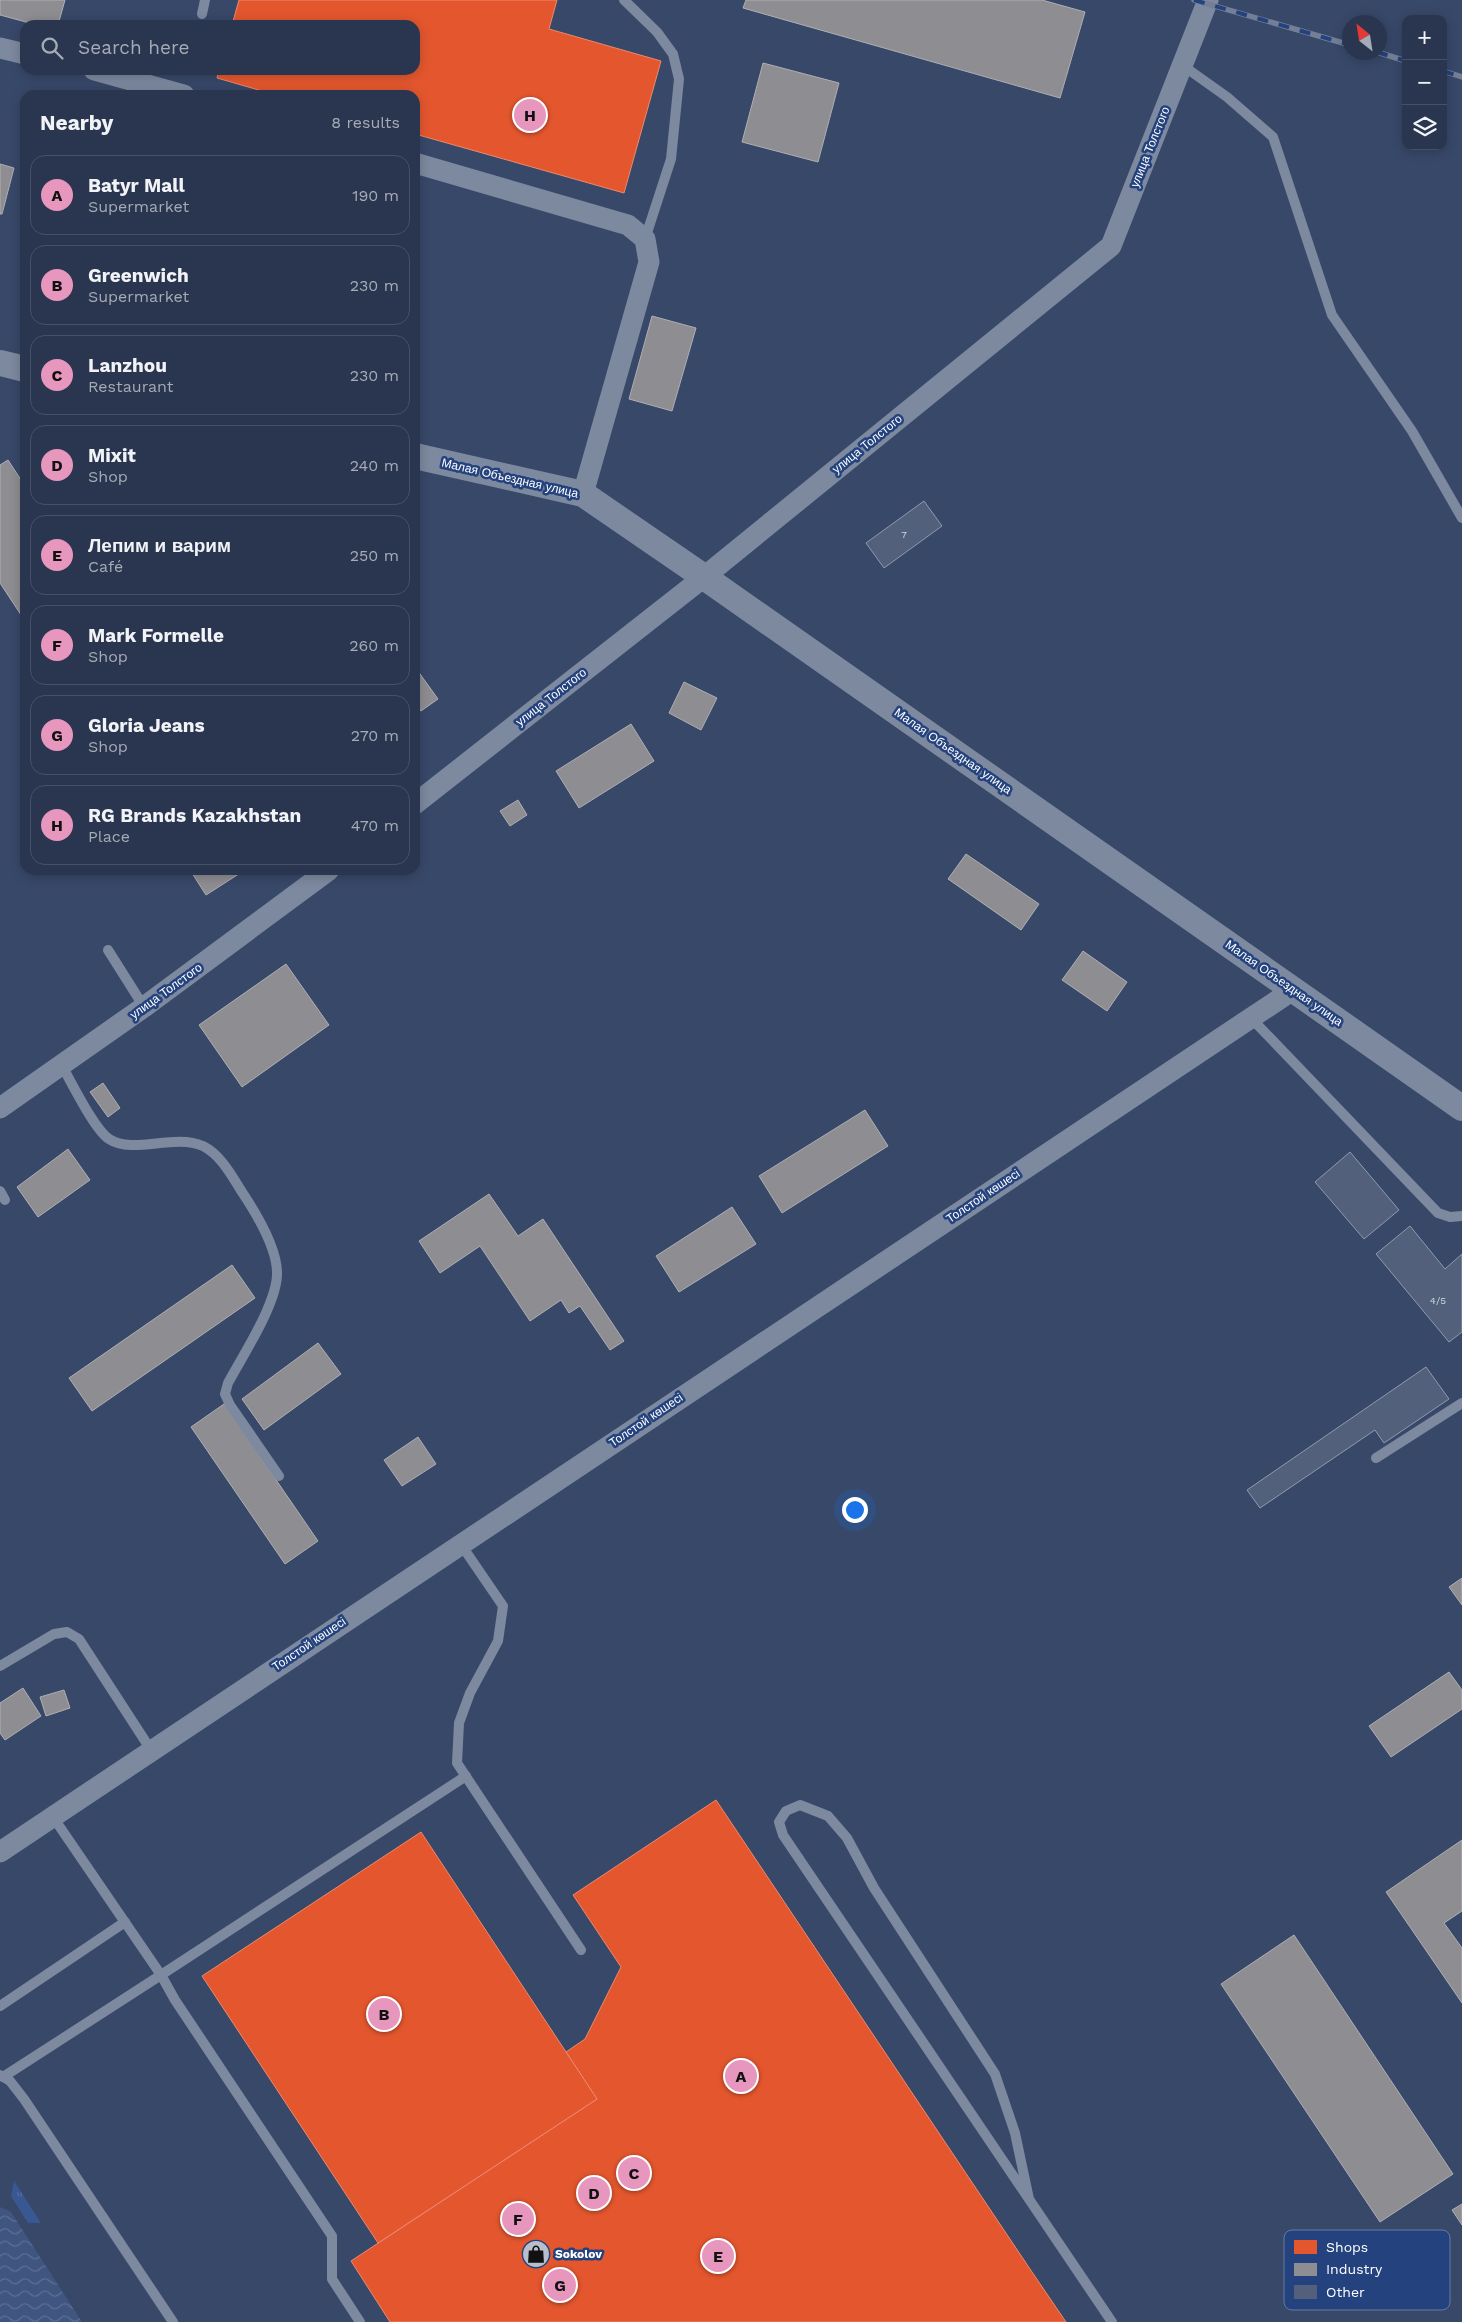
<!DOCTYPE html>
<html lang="en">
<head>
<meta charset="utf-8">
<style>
  body { margin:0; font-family:"Work Sans",sans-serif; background:#323e56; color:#f1f3f6 }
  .controls { position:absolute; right:15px; top:15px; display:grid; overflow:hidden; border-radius:10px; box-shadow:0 2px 12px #0003 }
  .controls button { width:45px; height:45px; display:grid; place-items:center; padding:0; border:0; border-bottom:1px solid #465066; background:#2a364f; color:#f1f3f6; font:25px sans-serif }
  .compass { position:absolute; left:1342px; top:15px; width:45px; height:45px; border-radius:50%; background:#2a364f; box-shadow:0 2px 12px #0003; rotate:330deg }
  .you { position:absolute; left:854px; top:1509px; width:18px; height:18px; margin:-12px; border:4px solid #fff; border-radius:50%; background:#1a73e8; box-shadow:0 0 0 8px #1a73e833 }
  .badge { display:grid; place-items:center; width:32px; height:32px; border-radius:50%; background:#e797bd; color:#111; font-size:16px; font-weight:700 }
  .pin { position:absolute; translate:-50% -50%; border:2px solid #fff; box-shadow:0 1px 5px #0006 }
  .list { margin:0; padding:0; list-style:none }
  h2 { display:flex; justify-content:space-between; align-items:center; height:65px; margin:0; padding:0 20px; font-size:21px }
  h2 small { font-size:16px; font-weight:400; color:#a5abb7 }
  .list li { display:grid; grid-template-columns:32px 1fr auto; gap:15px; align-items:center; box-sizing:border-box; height:80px; margin:0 10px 10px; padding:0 10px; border:1px solid #465066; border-radius:15px }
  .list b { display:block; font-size:19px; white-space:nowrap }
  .list p { margin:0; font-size:16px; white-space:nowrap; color:#a5abb7 }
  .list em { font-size:16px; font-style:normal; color:#a5abb7 }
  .icon { flex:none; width:28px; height:28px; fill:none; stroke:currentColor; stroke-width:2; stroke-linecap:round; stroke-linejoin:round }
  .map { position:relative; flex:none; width:1462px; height:2322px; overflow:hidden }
  .search { position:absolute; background:#2a364f; box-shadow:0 2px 12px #0003; left:20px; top:20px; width:400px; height:55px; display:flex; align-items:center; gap:12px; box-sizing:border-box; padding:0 18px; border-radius:15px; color:#a5abb7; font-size:19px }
  .panel { position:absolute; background:#2a364f; box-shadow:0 2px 12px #0003; left:20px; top:90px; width:400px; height:785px; border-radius:15px }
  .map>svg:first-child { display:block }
  .grass { fill:url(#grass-tufts) }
  .water { fill:url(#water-waves) }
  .shops { fill:#e4572e; stroke:#ec896d }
  .industry { fill:#8d8d92; stroke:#afafb3 }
  .building { fill:#53607b; stroke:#909aae }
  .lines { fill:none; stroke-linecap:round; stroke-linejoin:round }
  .service { stroke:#7d899f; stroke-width:10 }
  .minor { stroke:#7d899f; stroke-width:21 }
  .tertiary { stroke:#7d899f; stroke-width:26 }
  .rail-casing { stroke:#747f97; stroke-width:5.5 }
  .rail { stroke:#24427d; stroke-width:4; stroke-dasharray:11; stroke-linecap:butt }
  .labels { text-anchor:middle; stroke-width:5; stroke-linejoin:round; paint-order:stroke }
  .number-label { font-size:10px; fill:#d4d7de }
  .street-label { font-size:12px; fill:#fff; stroke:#24427d }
  .poi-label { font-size:12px; font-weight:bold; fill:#fff; stroke:#24427d; text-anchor:start }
  .key { fill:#24427d; stroke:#667ba4; stroke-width:1 }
  .key-label { font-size:14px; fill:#fff }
</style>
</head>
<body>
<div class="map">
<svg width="1462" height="2322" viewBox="0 0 1462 2322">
  <defs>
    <pattern id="grass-tufts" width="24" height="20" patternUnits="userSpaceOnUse" patternTransform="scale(1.25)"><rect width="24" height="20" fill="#375893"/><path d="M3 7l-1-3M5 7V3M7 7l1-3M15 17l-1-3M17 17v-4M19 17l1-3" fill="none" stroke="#5571a3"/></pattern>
    <pattern id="water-waves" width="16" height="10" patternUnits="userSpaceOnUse" patternTransform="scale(1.25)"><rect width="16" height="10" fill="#405680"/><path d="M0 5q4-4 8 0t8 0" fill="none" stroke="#5d6f93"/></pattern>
  </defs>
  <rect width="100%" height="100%" fill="#384869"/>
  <path class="grass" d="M14,2181L41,2223H28L11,2196Z"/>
  <path class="water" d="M0,2207L11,2212L82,2322H0Z"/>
  <g class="shops">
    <path d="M239,0H557L549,29L661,61L624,193L415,134V95H276L217,78L219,70H415V25H232Z"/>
    <path d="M716,1800L1032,2272L1066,2322H390L351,2261L597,2099L566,2052L585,2039L621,1967L573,1895Z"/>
    <path d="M421,1832L597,2099L378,2243L202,1976Z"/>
  </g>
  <g class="industry">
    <path d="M0,0H65L58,25H37L0,15Z"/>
    <path d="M746,0H1042L1085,12L1060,98L743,8Z"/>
    <path d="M763,63L839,83L818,162L742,142Z"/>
    <path d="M0,164L14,168L2,214H0Z"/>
    <path d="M652,316L696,328L672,411L629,399Z"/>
    <path d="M8,460L25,486V621L0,583V465Z"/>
    <path d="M415,667L438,699L421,711L418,707L415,708Z"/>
    <path d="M684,682L717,698L701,730L669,713Z"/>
    <path d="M631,724L654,761L579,808L556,771Z"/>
    <path d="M518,800L527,815L510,826L500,811Z"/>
    <path d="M966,854L1039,904L1021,930L948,879Z"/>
    <path d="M190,870H245L206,895Z"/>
    <path d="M1083,951L1127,982L1107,1011L1062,980Z"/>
    <path d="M286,964L329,1025L242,1087L199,1025Z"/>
    <path d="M103,1083L120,1108L108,1117L90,1092Z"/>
    <path d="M865,1110L888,1146L782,1213L759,1176Z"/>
    <path d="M68,1149L90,1180L38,1217L17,1187Z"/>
    <path d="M489,1194L518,1236L543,1219L624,1341L610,1350L580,1306L569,1313L561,1300L530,1321L480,1246L440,1273L419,1241Z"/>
    <path d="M732,1207L756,1244L679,1292L656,1256Z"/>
    <path d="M232,1265L255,1298L92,1411L69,1378Z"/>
    <path d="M318,1343L341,1374L264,1430L242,1399Z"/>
    <path d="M224,1404L318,1541L285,1564L191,1427Z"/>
    <path d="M418,1437L436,1464L402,1486L384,1460Z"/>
    <path d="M1462,1578V1605L1449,1587Z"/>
    <path d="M1449,1672L1462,1690V1709L1391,1757L1369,1726Z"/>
    <path d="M23,1688L41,1716L5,1740L0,1733V1703Z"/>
    <path d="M64,1690L70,1708L46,1716L40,1697Z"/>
    <path d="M1462,1840V1911L1444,1923L1462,1948V2003L1386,1892Z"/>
    <path d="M1294,1935L1453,2174L1380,2222L1221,1984Z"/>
    <path d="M1462,2204V2225L1452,2210Z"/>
  </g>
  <g class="building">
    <path d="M924,501L942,526L884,568L866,543Z"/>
    <path d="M1350,1152L1399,1210L1364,1239L1315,1182Z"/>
    <path d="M1410,1226L1445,1269L1462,1254V1332L1449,1342L1376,1254Z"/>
    <path d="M1426,1367L1449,1399L1384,1443L1375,1430L1260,1508L1247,1490Z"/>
  </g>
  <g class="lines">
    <g class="service">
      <path d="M624,0L657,32L673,54L679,79L671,159L645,239"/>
      <path d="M202,14L205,0"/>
      <path d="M1182,65L1227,97L1273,137L1332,315L1412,431L1462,518"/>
      <path d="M108,950L144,1007"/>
      <path d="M1251,1018L1438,1213L1450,1217L1462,1216"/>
      <path d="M62,1066C72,1083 94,1129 109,1139C134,1155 173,1133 203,1146C221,1155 232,1176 242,1192C256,1213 278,1250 277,1275C276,1305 243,1355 228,1383L225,1394L230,1405L279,1476"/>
      <path d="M0,1191L5,1200"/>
      <path d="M1376,1458L1462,1403"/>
      <path d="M460,1543L503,1606L498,1641L470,1693L459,1723L457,1763L581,1950"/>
      <path d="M0,1666L54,1634L67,1632L79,1639L151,1750"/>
      <path d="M0,2006L125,1922"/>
      <path d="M0,2075L10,2081L24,2099L173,2322"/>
      <path d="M3,2077L161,1975L53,1817"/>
      <path d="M1029,2199L1015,2133L995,2074L874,1888L847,1838L828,1816L800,1805L786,1811L779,1822L783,1835L1112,2322"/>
      <path d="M360,2322L332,2279V2236L175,2000L161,1975L466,1776"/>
    </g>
    <g class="minor">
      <path d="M0,48L25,54"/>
      <path d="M94,70L184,95"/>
      <path d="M415,163L628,225L645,239L649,262L583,494"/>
      <path d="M415,804L704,577L1111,246L1208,0"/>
      <path d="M0,1108L144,1007L329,870"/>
      <path d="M0,1852L1293,990"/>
    </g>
    <g class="tertiary">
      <path d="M0,363L25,369"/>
      <path d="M415,456L583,494L704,577L1462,1108"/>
    </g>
    <g class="rail-casing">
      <g id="rail">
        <path d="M1194,0L1350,45"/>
        <path d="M1377,52L1406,61"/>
        <path d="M1443,71L1462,77"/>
      </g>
    </g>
    <use href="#rail" class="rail"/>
  </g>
  <defs>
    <g id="shop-disc" transform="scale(1.4375)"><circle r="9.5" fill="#b9bfca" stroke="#24427d"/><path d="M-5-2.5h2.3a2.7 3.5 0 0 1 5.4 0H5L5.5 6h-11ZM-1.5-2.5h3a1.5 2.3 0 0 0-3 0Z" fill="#111"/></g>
  </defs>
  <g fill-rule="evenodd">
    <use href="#shop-disc" x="536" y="2254"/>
  </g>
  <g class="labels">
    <g class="number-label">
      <text x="904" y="538">7</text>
      <text x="1438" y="1304">4/5</text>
    </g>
    <g class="street-label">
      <text transform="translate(1150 147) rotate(-68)" y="4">улица Толстого</text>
      <text transform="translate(867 444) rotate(-39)" y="4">улица Толстого</text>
      <text transform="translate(510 478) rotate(13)" y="4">Малая Объездная улица</text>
      <text transform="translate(551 697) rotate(-38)" y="4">улица Толстого</text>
      <text transform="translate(953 751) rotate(35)" y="4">Малая Объездная улица</text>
      <text transform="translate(1284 983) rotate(35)" y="4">Малая Объездная улица</text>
      <text transform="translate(166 991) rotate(-36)" y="4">улица Толстого</text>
      <text transform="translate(983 1196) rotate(-34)" y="4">Толстой көшесі</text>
      <text transform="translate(646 1420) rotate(-34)" y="4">Толстой көшесі</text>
      <text transform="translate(309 1644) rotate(-34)" y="4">Толстой көшесі</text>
    </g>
    <g class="poi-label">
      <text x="555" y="2258">Sokolov</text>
    </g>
  </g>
  <rect x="1284" y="2230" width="166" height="80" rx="8" class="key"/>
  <rect x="1294" y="2240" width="23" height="14" fill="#e4572e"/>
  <rect x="1294" y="2263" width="23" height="13" fill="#8d8d92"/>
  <rect x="1294" y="2285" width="23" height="14" fill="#53607b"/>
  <g class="key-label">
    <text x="1326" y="2252">Shops</text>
    <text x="1326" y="2274">Industry</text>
    <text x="1326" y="2297">Other</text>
  </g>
</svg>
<div class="controls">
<button>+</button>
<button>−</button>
<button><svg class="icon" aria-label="layers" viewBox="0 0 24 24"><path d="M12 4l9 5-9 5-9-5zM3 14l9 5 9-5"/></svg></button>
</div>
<svg class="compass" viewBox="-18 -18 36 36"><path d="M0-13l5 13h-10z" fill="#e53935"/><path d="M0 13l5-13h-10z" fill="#a5abb7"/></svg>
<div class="you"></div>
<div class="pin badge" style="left:741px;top:2076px">A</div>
<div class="pin badge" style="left:384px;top:2014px">B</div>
<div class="pin badge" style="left:634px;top:2173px">C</div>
<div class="pin badge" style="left:594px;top:2193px">D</div>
<div class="pin badge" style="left:718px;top:2256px">E</div>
<div class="pin badge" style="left:518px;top:2219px">F</div>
<div class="pin badge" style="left:560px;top:2285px">G</div>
<div class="pin badge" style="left:530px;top:115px">H</div>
<div class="search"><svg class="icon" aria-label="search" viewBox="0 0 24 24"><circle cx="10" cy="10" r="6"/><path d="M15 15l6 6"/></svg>Search here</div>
<section class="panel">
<h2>Nearby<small>8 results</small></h2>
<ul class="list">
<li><span class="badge">A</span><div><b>Batyr Mall</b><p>Supermarket</p></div><em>190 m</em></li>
<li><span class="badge">B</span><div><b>Greenwich</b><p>Supermarket</p></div><em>230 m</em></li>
<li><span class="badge">C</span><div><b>Lanzhou</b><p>Restaurant</p></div><em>230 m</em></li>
<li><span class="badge">D</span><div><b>Mixit</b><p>Shop</p></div><em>240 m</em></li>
<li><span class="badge">E</span><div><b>Лепим и варим</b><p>Café</p></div><em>250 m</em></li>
<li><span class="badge">F</span><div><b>Mark Formelle</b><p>Shop</p></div><em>260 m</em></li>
<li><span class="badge">G</span><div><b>Gloria Jeans</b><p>Shop</p></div><em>270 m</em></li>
<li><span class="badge">H</span><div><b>RG Brands Kazakhstan</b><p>Place</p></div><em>470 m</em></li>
</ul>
</section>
</div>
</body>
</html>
